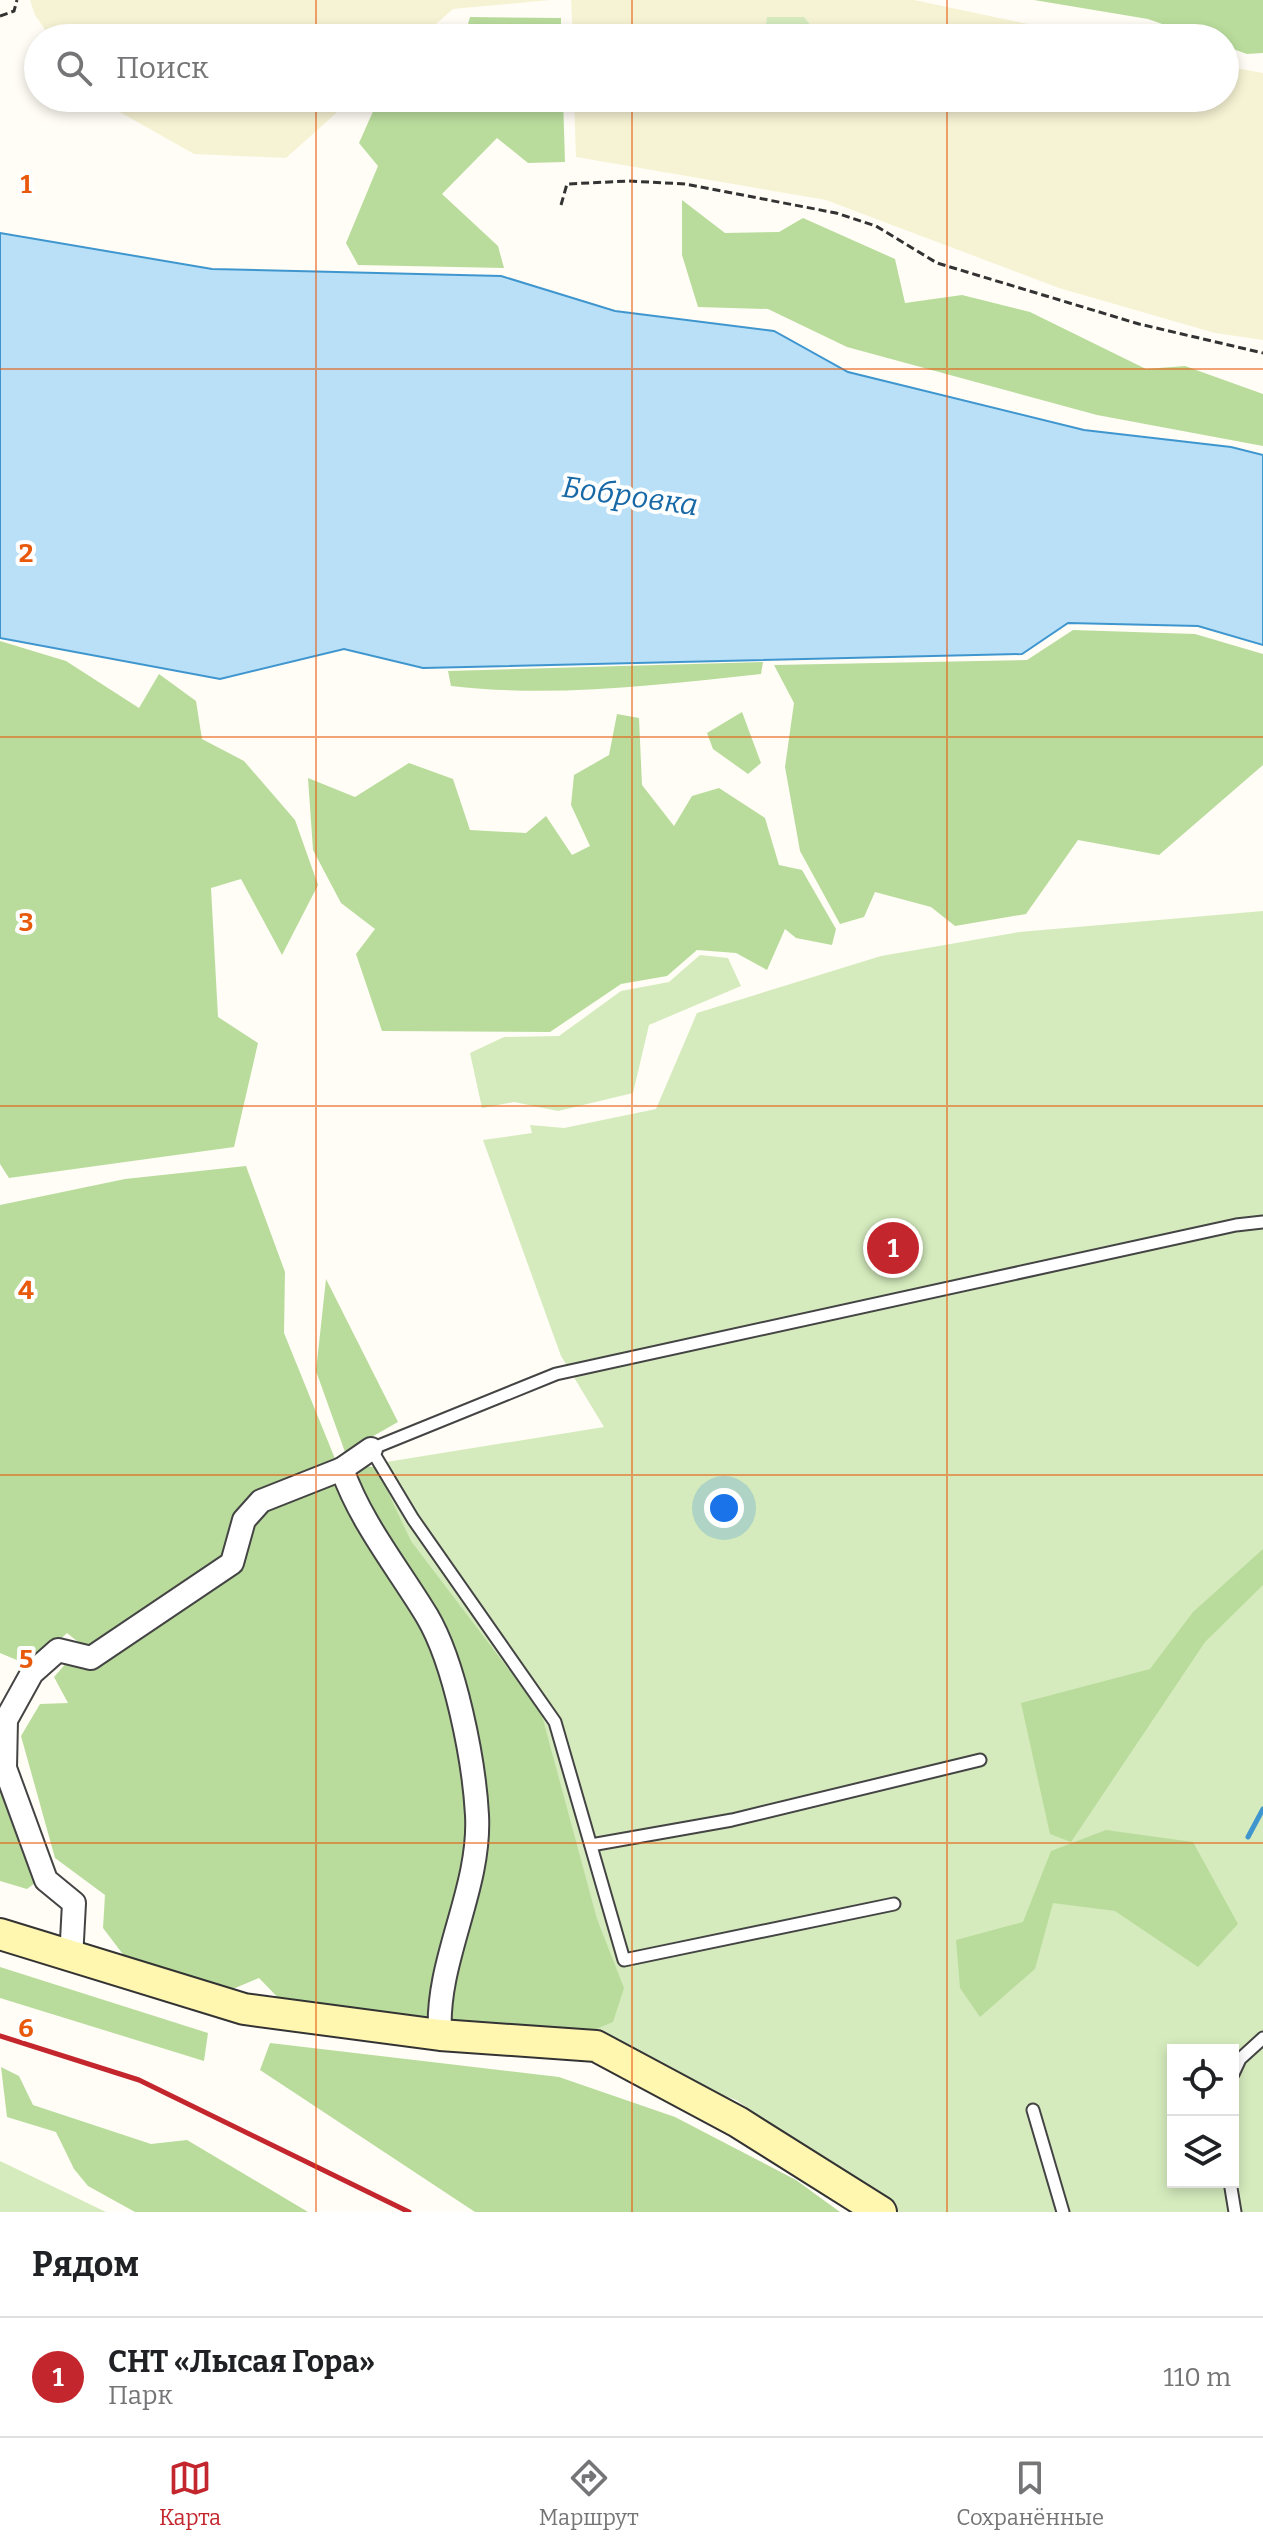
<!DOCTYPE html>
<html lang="ru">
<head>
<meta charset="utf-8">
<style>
  body { margin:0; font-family:Bitter,serif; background:#f2f2f2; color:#202124 }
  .controls { position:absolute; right:24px; bottom:24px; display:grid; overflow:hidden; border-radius:0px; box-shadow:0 4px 12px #0003 }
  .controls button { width:72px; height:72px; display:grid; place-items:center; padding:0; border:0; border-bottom:2px solid #e0e0e0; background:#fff; color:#202124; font:40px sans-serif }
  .you { position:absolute; left:724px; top:1508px; width:28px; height:28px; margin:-20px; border:6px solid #fff; border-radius:50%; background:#1a73e8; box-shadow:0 0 0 12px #1a73e833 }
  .badge { display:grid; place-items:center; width:52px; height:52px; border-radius:50%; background:#c4262e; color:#fff; font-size:26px; font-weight:700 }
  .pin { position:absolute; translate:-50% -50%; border:4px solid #fff; box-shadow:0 2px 8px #0006 }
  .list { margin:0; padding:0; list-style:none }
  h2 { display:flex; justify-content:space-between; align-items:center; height:104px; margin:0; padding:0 32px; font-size:34px }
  h2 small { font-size:26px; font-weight:400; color:#757577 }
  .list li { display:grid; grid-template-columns:52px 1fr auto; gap:24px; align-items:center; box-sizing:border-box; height:120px; padding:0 32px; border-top:2px solid #e0e0e0 }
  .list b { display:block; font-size:30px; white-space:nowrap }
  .list p { margin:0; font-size:26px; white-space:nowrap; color:#757577 }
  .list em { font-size:26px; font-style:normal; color:#757577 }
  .icon { flex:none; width:44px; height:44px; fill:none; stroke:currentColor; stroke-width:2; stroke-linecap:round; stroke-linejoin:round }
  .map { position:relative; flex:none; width:1263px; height:2212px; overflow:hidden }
  .search { position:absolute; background:#fff; box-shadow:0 4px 12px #0003; left:24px; right:24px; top:24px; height:88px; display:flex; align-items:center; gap:20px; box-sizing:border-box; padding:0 28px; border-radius:44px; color:#757577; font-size:30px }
  .sheet { height:224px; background:#fff }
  nav { display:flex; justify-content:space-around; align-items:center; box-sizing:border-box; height:112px; border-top:2px solid #e0e0e0; background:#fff; font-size:22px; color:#757577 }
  nav a { display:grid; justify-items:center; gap:4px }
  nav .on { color:#c4262e }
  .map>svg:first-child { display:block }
  .farmland { fill:#f6f3d4 }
  .green { fill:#d5ebbd; fill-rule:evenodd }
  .forest { fill:#b9dc9c }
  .water { fill:#b9e0f7; stroke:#3f96cf; stroke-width:2 }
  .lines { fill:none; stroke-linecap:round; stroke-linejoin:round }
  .stream { stroke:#3f96cf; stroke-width:5 }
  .lane-casing { stroke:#444; stroke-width:15 }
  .street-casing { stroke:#444; stroke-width:26 }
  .secondary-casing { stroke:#333; stroke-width:34 }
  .path { stroke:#333; stroke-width:3; stroke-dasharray:8 4; stroke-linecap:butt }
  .lane { stroke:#fff; stroke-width:11 }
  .street { stroke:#fff; stroke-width:22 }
  .secondary { stroke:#fff6b0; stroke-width:30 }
  .rail { stroke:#c4262e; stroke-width:5 }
  .grid { fill:none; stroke:#e8590c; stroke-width:2; stroke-opacity:0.55 }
  .labels { text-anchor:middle; stroke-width:8; stroke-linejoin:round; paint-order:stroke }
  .water-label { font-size:30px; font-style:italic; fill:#1768a6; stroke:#fff }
  .grid-label { font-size:26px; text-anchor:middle; font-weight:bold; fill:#e8590c; stroke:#fff; stroke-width:8; stroke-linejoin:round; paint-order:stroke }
</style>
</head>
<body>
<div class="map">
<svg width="1263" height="2212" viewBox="0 0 1263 2212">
  <rect width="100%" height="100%" fill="#fffdf5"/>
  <g class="farmland">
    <path d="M30,0H550L453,9L420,38H51L35,15Z"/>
    <path d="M571,0H914L1094,38H821L804,17H767L764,38H573Z"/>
    <path d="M1225,66L1263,73V340L1215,333L1059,288L826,200L576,157L574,98H1225Z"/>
    <path d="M95,98H353L286,158L194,154Z"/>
  </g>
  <g class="green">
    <path d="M767,17H804L821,38H764Z"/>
    <path d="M1263,911V2212H899L736,2100L705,2089L579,2022L394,1530L374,1464L604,1427L561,1356L483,1140L532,1133L530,1125L564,1128L656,1109L697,1013L881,956L1019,932ZM1173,2050H1233V2182H1173Z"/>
    <path d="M700,955L728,958L741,986L649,1025L633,1093L558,1111L514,1102L482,1108L470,1053L504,1037L559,1036L621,991L669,982Z"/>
    <path d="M0,2161L106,2212H0Z"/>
  </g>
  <g class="forest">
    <path d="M1034,0H1263V53L1247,54L1225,46V38H1202L1148,19Z"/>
    <path d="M470,17L561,18V38H464Z"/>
    <path d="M404,98H563L565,162L528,163L497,138L442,194L498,246L504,268L358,265L346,243L378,166L359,143L375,107Z"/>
    <path d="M682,200L725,233L779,232L803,218L895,259L905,303L962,295L1030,312L1146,369L1185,366L1263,394V446L1097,415L847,347L768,309L698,307L682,255Z"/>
    <path d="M1073,630L1195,634L1263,654V765L1159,855L1078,840L1026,914L955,926L931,907L875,892L864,917L840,924L800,851L785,767L794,703L774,665L1027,660Z"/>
    <path d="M0,641L66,661L139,708L159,674L196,701L202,739L244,761L295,820L318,885L282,955L241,879L211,888L218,1017L258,1043L234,1147L9,1178L0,1164Z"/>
    <path d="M763,662L761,674C658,685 554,698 451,686L448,671Z"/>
    <path d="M742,712L761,763L748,774L713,749L707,733Z"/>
    <path d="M617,714L639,718L642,785L674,826L692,796L719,788L765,818L779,865L802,870L836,929L832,945L796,938L785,929L767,970L736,953L697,950L667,976L621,984L550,1032L382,1031L356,954L375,929L341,903L313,850L308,778L355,797L409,763L453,779L470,830L526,833L546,816L572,855L590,846L571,805L574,775L609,755Z"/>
    <path d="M246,1166L285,1272L284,1333L355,1508L431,1628L461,1726L473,1829L427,2026L287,2007L259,1978L216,1996L128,1961L103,1928L105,1895L55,1858L21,1736L40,1704L68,1703L54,1677L82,1645L67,1633L31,1666L0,1653V1205L125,1179Z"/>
    <path d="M326,1279L398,1422L345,1452L316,1371Z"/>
    <path d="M359,1466L376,1467L411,1541L541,1712L597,1919L624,1988L613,2022L553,2047L445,2031V2000L476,1885L463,1697L357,1496Z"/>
    <path d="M1263,1549V1585L1205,1642L1071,1842L1050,1834L1021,1703L1150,1669L1193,1612Z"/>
    <path d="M0,1786L47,1874L27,1889L0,1881Z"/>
    <path d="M1106,1830L1193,1842L1238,1924L1198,1967L1115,1911L1053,1903L1035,1969L980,2017L960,1988L956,1940L1023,1922L1051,1851Z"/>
    <path d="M0,1967L208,2033L204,2061L0,1998Z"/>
    <path d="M270,2043L559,2077L675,2117L796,2180L840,2212H475L260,2070Z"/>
    <path d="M1,2067L19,2076L33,2105L151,2144L187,2140L308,2212H135L88,2186L74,2169L56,2132L7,2117Z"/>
  </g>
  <path class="water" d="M0,233L212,269L501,276L615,311L774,331L848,372L1084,430L1231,447L1263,455V645L1198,626L1068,623L1022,654L423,668L344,649L220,679L0,638Z"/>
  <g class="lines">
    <path class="stream" d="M1248,1837L1263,1809"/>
    <g class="lane-casing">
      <g id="lane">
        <path d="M591,1845L732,1820L980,1760"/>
        <path d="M894,1904L624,1960L555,1722L413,1519L371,1449L556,1374L1236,1225L1263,1222"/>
        <path d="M1233,2074L1240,2059L1263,2038"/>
        <path d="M1033,2110L1063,2212"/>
        <path d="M1230,2182L1235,2212"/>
      </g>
    </g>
    <g class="street-casing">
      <g id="street">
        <path d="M371,1449L342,1469C361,1523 398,1568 427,1616C455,1663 474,1760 477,1815C481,1890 435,1961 440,2035"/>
        <path d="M71,1959L74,1903L46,1880L5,1768L6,1720L32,1673L58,1650L91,1658L232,1563L244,1520L261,1501L342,1469"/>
      </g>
    </g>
    <g class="secondary-casing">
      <path id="secondary" d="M0,1934L244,2009L440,2035L596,2046L738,2122L881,2212"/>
    </g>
    <g class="path">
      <path d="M0,16L14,11L17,0"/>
      <path d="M561,205L567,184L629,181L685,184L836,213L876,226L937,263L1139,324L1263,353"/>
    </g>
    <use href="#lane" class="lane"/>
    <use href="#street" class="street"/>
    <use href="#secondary" class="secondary"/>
    <path class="rail" d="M0,2036L139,2080L409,2212"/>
  </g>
  <path class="grid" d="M316,0V38M632,0V38M947,0V38M316,98V2212M632,98V2212M947,98V2212M0,369H1263M0,737H1263M0,1106H1263M0,1475H1263M0,1843H1263"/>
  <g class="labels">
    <g class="water-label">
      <text transform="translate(630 496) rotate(8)" y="10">Бобровка</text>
    </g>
  </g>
  <g class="grid-label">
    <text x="26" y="193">1</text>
    <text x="26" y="562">2</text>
    <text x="26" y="931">3</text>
    <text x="26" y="1299">4</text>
    <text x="26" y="1668">5</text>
    <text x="26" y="2037">6</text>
  </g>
</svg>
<div class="controls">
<button><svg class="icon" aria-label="locate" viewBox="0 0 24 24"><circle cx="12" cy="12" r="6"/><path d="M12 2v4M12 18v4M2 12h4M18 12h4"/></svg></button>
<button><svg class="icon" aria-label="layers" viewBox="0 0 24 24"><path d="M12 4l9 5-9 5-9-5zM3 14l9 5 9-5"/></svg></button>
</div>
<div class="you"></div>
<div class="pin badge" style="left:893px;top:1248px">1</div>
<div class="search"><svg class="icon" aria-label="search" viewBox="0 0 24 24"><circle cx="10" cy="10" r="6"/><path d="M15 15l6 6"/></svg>Поиск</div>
</div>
<section class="sheet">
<h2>Рядом<small></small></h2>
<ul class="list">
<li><span class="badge">1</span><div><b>СНТ «Лысая Гора»</b><p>Парк</p></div><em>110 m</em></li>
</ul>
</section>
<nav>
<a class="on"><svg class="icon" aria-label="map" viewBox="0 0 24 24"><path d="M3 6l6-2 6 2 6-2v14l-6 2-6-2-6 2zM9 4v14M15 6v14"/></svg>Карта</a>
<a><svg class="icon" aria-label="directions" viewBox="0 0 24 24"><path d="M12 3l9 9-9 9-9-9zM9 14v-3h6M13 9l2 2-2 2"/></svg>Маршрут</a>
<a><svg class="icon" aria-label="saved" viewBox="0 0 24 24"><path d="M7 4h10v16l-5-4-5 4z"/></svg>Сохранённые</a>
</nav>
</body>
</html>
